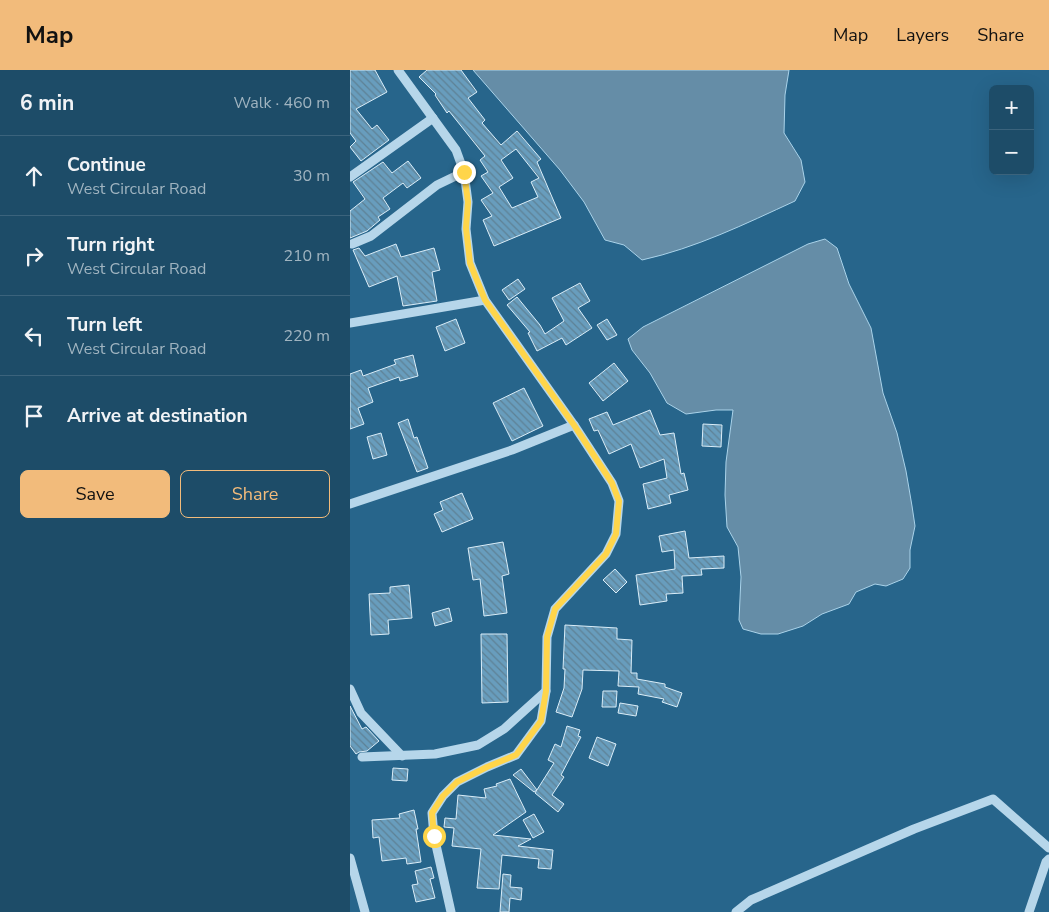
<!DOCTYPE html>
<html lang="en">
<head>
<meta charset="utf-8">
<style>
  body { margin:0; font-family:"Nunito Sans",sans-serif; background:#2a5671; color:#f1f3f6 }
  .controls { position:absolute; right:15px; top:15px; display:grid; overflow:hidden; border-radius:8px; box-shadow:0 5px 20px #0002 }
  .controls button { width:45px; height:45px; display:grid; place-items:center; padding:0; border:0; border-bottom:1px solid #3b637c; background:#1d4c68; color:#f1f3f6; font:25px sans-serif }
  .stop { position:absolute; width:15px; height:15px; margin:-11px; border:4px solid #ffd54a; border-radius:50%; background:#fff }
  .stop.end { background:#ffd54a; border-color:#fff; box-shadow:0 1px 5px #0008 }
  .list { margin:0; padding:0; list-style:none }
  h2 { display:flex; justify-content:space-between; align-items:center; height:65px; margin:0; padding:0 20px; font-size:21px }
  h2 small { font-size:16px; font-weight:400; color:#a0b4c0 }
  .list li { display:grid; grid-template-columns:32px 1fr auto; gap:15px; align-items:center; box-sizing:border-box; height:80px; padding:0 20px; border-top:1px solid #3b637c }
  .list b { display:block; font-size:19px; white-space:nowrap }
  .list p { margin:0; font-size:16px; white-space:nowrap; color:#a0b4c0 }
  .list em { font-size:16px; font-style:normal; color:#a0b4c0 }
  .actions { display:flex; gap:10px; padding:15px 20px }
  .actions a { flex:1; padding:11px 0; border:1px solid #f2bb7b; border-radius:8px; text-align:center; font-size:18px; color:#f2bb7b }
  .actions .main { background:#f2bb7b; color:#111 }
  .icon { flex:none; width:28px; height:28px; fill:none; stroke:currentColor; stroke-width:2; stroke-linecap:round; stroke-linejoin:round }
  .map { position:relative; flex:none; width:699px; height:842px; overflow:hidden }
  header { display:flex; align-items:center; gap:30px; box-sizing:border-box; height:70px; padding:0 25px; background:#f2bb7b; color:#111 }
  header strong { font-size:24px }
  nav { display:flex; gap:28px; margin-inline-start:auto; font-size:18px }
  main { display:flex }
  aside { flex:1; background:#1d4c68 }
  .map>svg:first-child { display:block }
  .water { fill:#658da7; stroke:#aad3ea }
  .building { fill:url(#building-back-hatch); stroke:#daedf8; fill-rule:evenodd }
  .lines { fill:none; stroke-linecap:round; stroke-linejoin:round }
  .minor { stroke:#b6d6ea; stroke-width:9 }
  .route { stroke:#ffd54a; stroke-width:6 }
</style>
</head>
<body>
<header>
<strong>Map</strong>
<nav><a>Map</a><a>Layers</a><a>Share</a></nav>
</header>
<main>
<aside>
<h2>6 min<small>Walk · 460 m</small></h2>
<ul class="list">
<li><svg class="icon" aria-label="ahead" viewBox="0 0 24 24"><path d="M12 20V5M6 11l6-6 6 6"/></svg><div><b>Continue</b><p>West Circular Road</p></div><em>30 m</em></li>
<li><svg class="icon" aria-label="right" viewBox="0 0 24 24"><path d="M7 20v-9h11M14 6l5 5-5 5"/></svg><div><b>Turn right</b><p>West Circular Road</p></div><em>210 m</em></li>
<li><svg class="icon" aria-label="left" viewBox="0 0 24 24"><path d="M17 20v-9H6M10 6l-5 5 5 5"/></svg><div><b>Turn left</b><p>West Circular Road</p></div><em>220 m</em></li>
<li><svg class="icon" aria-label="arrive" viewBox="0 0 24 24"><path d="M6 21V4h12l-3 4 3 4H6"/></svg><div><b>Arrive at destination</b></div></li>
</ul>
<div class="actions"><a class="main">Save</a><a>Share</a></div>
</aside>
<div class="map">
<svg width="699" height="842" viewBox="0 0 699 842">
  <defs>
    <pattern id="building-back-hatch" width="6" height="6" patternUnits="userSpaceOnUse" patternTransform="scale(1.25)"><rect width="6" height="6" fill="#689dbd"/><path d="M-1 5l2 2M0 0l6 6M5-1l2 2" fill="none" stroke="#5e8195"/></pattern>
  </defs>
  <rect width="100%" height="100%" fill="#27658b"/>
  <g class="water">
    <path d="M123,0H439L435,25L434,63L451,90L455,112L445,131C395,154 346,178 292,190L274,175L255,170L234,132L210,100Z"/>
    <path d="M475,169L487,178L499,214L521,258L533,323L547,363L556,401L562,436L565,456L560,480V498L553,509L536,516L525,514L506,522L499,534L472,544L453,556L428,564H411L393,559L389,550L391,507L388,477L377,457L375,425L376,392L383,340H366L336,344L317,333L300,303L282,280L278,269L293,257L458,174Z"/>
  </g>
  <g class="building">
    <path d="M0,0H25L37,22L6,39L22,59L27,55L39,70L11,91L0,77L6,71L0,63Z"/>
    <path d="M77,0H111L127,22L118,28L135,50L132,53L151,75L167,61L191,89L187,92L211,148L144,176L133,150L142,146L131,130L143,123L131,106L138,102L130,90L135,86L99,41L97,43L85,25L86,24L69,7ZM166,79L189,108L181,112L188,127L162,138L149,117L163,108L151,90Z"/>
    <path d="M58,91L71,108L57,118L53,113L33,128L40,139L28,147L30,150L17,161L0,168V141L15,129L3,112L33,92L42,103Z"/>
    <path d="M46,174L51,187L84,178L90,200L82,202L87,231L53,236L47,206L19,217L3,180L9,178L15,186Z"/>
    <path d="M168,209L175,219L159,230L152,220Z"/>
    <path d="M230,213L240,231L228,238L242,258L216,275L212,268L187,281L178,263L180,262L157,235L167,227L190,255L195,264L214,251L202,228Z"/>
    <path d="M106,249L115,273L95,281L86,257Z"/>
    <path d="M257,249L267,265L257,270L247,255Z"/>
    <path d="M63,285L68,306L50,311L49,307L18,318L23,332L8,338L14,354L0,359V304L11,300L13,306L46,294L44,290Z"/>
    <path d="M264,293L278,311L253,331L239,313Z"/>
    <path d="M174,318L193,356L162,371L143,333Z"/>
    <path d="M300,340L310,365L324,363L331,404L334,403L338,420L319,425L321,433L298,439L293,414L317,408L314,389L290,398L281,374L259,384L248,360L244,361L239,349L257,342L263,355Z"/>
    <path d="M58,349L64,368L67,367L78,398L67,402L48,353Z"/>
    <path d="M353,354L372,355L371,377L352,376Z"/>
    <path d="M31,363L37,385L23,389L17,367Z"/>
    <path d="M112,423L123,449L92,462L84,444L93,440L90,432Z"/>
    <path d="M335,461L339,488L374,486V498L351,499L352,505L332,506L333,523L316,524L317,531L290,535L286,505L325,499L324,480L312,482L309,466Z"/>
    <path d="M153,472L159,504L152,506L157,543L134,546L130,509L123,510L118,478Z"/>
    <path d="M265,499L277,512L266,523L253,510Z"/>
    <path d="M59,515L62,548L38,550L39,564L21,565L19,524L40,523V517Z"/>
    <path d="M99,538L102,551L85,556L82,543Z"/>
    <path d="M215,555L267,558V569L282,570L281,603H287V609L315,614V617L332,623L327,637L312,632L314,629L288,624L289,617L268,616L269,601L233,600L232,619L222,647L206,642L214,618L215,599H213Z"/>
    <path d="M131,564H157L158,632L132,633Z"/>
    <path d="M253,621H267L266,637H252Z"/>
    <path d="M270,633L288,636L286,646L268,643Z"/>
    <path d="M0,636L12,659L16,657L29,671L17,681L9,682L6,684L0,676Z"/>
    <path d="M217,656L230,660L228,666L231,667L211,705L214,707L202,725L214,734L208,742L185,723L204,693L198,690L205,674L211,677Z"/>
    <path d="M247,667L266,674L258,696L239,688Z"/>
    <path d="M43,698L58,699L57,711L42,710Z"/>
    <path d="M171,699L187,720L184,722L163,705Z"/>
    <path d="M160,709L176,742L143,765L181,769L168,776L203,780L201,799L188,798L189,789L152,785L149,819L127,818L131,779L102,776L104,758L94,757L95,748L106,749L108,725L136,728L134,719L147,716L146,714Z"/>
    <path d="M64,740L68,759H66L71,792L57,794L56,788L32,791L29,767L23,768L22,750L50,748L49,744Z"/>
    <path d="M184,744L194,762L183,768L173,750Z"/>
    <path d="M81,797L84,808L80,809L85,828L66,832L62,815L68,814L65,801Z"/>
    <path d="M153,804L161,805L160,817L172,818L171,830L160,828L159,842H150Z"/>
  </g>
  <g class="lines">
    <g class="minor">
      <path d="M48,0L106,80L114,102L118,132L116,159L120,193L135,230L224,355L262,413L269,431L266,464L256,484L205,539L197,567L196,621L191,651L166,685L137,697L107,712L93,726L82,743L84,766L101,842"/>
      <path d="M0,107L83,48"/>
      <path d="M2,174L21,166L87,115L114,102"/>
      <path d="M0,253L135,230"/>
      <path d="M0,434L162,380L224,355"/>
      <path d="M0,619L11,643L52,686"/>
      <path d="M12,687L85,684L128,675L154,659L196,621"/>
      <path d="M0,788L15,842"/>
      <path d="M386,842L401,830L564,759L643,729L699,778"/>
      <path d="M679,842L696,792L699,789"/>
    </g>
  </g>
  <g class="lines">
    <path class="route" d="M84,766L82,743L93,726L107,712L137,697L166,685L191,651L196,621L197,567L205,539L256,484L266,464L269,431L262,413L224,355L135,230L120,193L116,158L118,132L114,102"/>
  </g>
</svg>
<div class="controls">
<button>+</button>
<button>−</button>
</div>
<div class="stop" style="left:84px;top:766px"></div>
<div class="stop end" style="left:114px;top:102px"></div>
</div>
</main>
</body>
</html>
